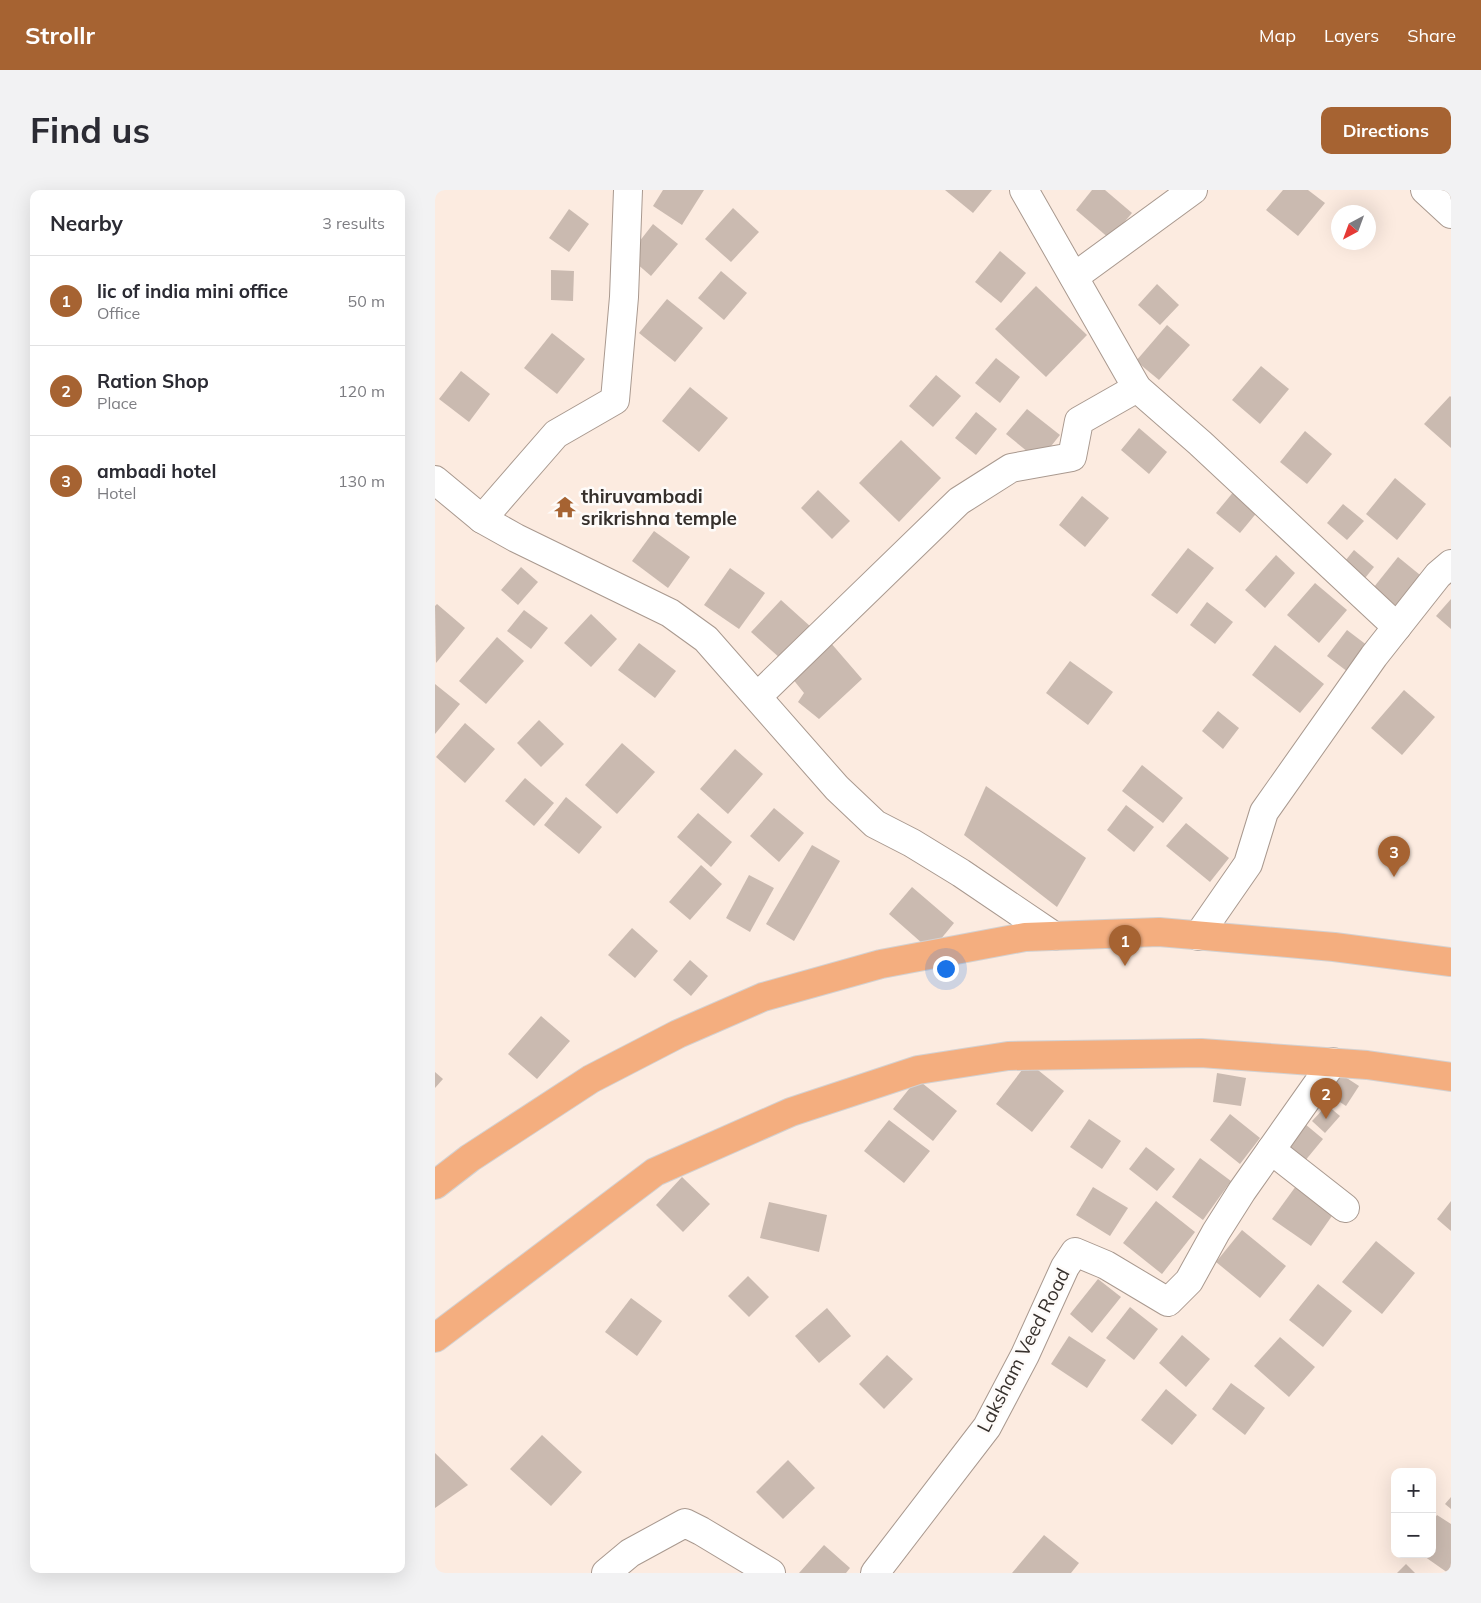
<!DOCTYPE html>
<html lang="en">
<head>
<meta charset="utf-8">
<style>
  body { margin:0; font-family:Mulish,sans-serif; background:#f2f2f3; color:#2b2b33 }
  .controls { position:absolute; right:15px; bottom:15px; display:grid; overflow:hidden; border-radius:10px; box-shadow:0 5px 20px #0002 }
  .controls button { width:45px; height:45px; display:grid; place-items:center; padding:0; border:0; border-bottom:1px solid #e1e1e2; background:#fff; color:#2b2b33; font:25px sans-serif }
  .compass { position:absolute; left:896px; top:15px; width:45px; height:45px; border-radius:50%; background:#fff; box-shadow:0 5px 20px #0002; rotate:221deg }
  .you { position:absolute; left:510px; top:778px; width:18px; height:18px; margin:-12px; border:4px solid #fff; border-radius:50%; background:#1a73e8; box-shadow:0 0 0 8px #1a73e833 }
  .badge { display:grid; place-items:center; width:32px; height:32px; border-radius:50%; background:#a66332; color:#fff; font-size:16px; font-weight:700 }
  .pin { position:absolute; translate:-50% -41px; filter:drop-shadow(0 1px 2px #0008) }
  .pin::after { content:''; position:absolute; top:26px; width:18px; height:15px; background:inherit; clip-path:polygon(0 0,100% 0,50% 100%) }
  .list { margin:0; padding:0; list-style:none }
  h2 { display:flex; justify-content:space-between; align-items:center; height:65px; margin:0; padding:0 20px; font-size:21px }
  h2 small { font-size:16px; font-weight:400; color:#7c7c81 }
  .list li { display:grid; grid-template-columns:32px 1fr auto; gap:15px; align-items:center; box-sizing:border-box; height:90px; padding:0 20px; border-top:1px solid #e1e1e2 }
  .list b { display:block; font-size:19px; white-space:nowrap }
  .list p { margin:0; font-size:16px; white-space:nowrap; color:#7c7c81 }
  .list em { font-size:16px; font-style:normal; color:#7c7c81 }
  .map { position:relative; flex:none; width:1016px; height:1383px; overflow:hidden; border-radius:10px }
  header { display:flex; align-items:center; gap:30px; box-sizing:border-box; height:70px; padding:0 25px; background:#a66332; color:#fff }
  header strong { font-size:24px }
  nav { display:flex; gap:28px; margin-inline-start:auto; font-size:18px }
  .intro { display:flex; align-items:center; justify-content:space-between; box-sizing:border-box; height:120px; padding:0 30px }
  h1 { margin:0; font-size:35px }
  .button { padding:12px 22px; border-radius:10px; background:#a66332; color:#fff; font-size:18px; font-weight:700 }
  main { display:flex; gap:30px; padding:0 30px }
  aside { flex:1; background:#fff; border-radius:10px; box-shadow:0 5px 20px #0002 }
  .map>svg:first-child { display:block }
  .building { fill:#cabab0 }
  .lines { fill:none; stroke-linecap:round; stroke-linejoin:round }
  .minor-casing { stroke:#a9998f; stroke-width:30 }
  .highway-casing { stroke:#d3d1d1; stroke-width:30 }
  .minor { stroke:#fff; stroke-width:28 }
  .highway { stroke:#f4ae7f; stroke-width:28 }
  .labels { text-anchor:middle; stroke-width:5; stroke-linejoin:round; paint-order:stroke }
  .poi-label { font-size:19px; font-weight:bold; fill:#36302c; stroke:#fefbf9; text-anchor:start }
  .street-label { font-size:19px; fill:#36302c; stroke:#fefbf9 }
</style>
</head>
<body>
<header>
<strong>Strollr</strong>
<nav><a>Map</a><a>Layers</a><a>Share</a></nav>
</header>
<div class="intro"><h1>Find us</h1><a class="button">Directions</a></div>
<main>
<aside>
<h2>Nearby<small>3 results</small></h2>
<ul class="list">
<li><span class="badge">1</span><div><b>lic of india mini office</b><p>Office</p></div><em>50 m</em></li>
<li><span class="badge">2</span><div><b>Ration Shop</b><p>Place</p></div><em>120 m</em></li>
<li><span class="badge">3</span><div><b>ambadi hotel</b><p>Hotel</p></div><em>130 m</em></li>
</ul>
</aside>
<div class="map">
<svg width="1016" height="1383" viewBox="0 0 1016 1383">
  <rect width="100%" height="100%" fill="#fcebe0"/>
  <g class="building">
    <path d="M228,0H269L247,35L218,16Z"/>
    <path d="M510,0H557L538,23Z"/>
    <path d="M657,0H670L697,23L675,49L641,20Z"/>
    <path d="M848,0H873L890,13L863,46L831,20Z"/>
    <path d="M298,18L324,42L296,72L270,49Z"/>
    <path d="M134,19L154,34L134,62L114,48Z"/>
    <path d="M218,34L243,54L216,86L193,66Z"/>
    <path d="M565,61L591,83L566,113L540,92Z"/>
    <path d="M116,80L139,81L138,111L116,110Z"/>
    <path d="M286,81L312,103L289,130L263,108Z"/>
    <path d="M722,94L744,115L725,135L703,115Z"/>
    <path d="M601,96L652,145L611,187L560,139Z"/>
    <path d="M232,109L268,138L240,172L204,143Z"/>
    <path d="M732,135L755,155L724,190L701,171Z"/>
    <path d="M117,143L150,169L122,204L89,178Z"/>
    <path d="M561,168L585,187L565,213L540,193Z"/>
    <path d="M826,176L854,199L825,234L797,210Z"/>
    <path d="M26,181L55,204L34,232L4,209Z"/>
    <path d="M501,185L526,206L498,237L474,216Z"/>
    <path d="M255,197L293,228L264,262L227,231Z"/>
    <path d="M1015,206L1016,207V258L989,234Z"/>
    <path d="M592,219L625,245L604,271L571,244Z"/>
    <path d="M541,222L562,239L541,265L520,248Z"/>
    <path d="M704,238L732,262L714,284L686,260Z"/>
    <path d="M870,241L897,264L872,294L845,272Z"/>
    <path d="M466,250L506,288L464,332L424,293Z"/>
    <path d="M960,288L991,314L962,350L931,324Z"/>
    <path d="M383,300L415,331L397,349L366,318Z"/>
    <path d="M800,300L824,320L805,343L781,323Z"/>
    <path d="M647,306L674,328L650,357L624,335Z"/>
    <path d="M908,314L929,331L912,350L892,333Z"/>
    <path d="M219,341L255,367L233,398L197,371Z"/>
    <path d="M753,358L779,378L742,424L716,405Z"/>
    <path d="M919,360L939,377L926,393L906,376Z"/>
    <path d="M841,365L860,383L830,418L810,400Z"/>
    <path d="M963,367L990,389L965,419L939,397Z"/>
    <path d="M86,377L103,392L83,415L66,400Z"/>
    <path d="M295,378L330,403L304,439L269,415Z"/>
    <path d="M880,393L912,420L884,453L852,425Z"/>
    <path d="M1016,409V439L1001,426Z"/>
    <path d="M346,410L376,437L346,469L316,442Z"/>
    <path d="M772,412L798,432L780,454L755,435Z"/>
    <path d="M2,414L30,438L1,473L0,416Z"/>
    <path d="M89,420L113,438L96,459L72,441Z"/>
    <path d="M156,424L182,449L156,477L129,453Z"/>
    <path d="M912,440L933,456L913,482L892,466Z"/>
    <path d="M62,447L89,471L51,514L24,491Z"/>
    <path d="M395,452L427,489L384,529L363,512L369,503L357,488Z"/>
    <path d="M204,453L241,481L220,508L183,480Z"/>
    <path d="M840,455L889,494L865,523L817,485Z"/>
    <path d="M635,471L678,502L653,535L611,503Z"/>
    <path d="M0,494L25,514L0,544Z"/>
    <path d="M969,500L1000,527L967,565L936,538Z"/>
    <path d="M783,521L804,538L788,559L767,541Z"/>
    <path d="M104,530L129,554L106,577L82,553Z"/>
    <path d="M30,533L60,559L30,593L1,567Z"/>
    <path d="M187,553L220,582L182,624L150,595Z"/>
    <path d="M300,559L328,584L293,624L265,599Z"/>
    <path d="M707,575L748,608L728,633L687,601Z"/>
    <path d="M90,588L119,613L99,636L70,611Z"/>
    <path d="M551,596L651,668L622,717L529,645Z"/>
    <path d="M131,607L167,637L144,664L109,635Z"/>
    <path d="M691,615L719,637L699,662L672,640Z"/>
    <path d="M339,618L369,643L344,672L315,646Z"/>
    <path d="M263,623L297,652L276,677L242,647Z"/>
    <path d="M751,633L794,668L775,692L731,656Z"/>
    <path d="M377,655L405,671L359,751L331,734Z"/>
    <path d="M266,675L287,694L255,730L234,712Z"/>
    <path d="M314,685L339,698L315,742L291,728Z"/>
    <path d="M477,697L519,733L496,761L454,724Z"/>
    <path d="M197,738L223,761L200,788L173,765Z"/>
    <path d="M255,770L273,786L256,806L238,790Z"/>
    <path d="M106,826L135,851L102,889L73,864Z"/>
    <path d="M593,872L629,901L597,942L561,914Z"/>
    <path d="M0,882L8,889L0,898Z"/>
    <path d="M782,883L811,888L806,916L778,912Z"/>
    <path d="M904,883L924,896L911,916L891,903Z"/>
    <path d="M482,889L522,921L498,951L458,919Z"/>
    <path d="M892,915L905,926L890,943L877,931Z"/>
    <path d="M795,924L825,948L805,974L775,950Z"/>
    <path d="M654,929L686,951L667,979L635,957Z"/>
    <path d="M454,930L495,961L469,993L429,961Z"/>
    <path d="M870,934L888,949L869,972L851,957Z"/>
    <path d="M711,957L740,979L722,1001L694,979Z"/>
    <path d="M765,968L796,991L768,1030L737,1007Z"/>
    <path d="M247,987L275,1014L248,1042L221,1015Z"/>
    <path d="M861,996L899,1023L876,1056L837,1029Z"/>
    <path d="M658,997L693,1018L675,1046L641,1025Z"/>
    <path d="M721,1011L760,1042L727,1084L688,1053Z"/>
    <path d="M1016,1011V1041L1002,1029Z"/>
    <path d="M334,1012L392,1025L384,1062L325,1048Z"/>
    <path d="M807,1040L851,1076L825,1108L781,1072Z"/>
    <path d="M941,1051L980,1083L947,1124L907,1092Z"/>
    <path d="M313,1086L334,1107L314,1127L293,1106Z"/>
    <path d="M663,1089L686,1107L657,1143L635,1124Z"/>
    <path d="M883,1094L917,1121L888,1157L854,1130Z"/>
    <path d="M196,1108L227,1131L202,1166L170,1142Z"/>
    <path d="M695,1117L723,1139L699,1170L671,1148Z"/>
    <path d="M392,1118L416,1146L384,1173L360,1146Z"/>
    <path d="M747,1145L775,1169L751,1197L724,1173Z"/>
    <path d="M634,1146L671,1170L652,1198L616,1174Z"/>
    <path d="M845,1147L880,1177L854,1207L819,1176Z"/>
    <path d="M452,1165L478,1189L449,1219L424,1194Z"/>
    <path d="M796,1193L830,1218L810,1245L777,1219Z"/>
    <path d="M731,1199L762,1225L737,1255L706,1230Z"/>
    <path d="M107,1245L147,1282L116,1316L75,1279Z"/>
    <path d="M0,1263L33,1295L0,1318Z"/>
    <path d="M353,1270L380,1298L348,1329L321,1302Z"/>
    <path d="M1016,1307V1319L1010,1314Z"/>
    <path d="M1002,1325L1016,1334V1383H1013L986,1364H997V1332Z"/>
    <path d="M609,1345L644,1373L636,1383H577Z"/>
    <path d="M389,1355L415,1378L411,1383H364Z"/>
    <path d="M971,1374L980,1383H962Z"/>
  </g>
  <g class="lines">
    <g class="minor-casing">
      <g id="minor">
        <path d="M589,0L702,198L765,253L962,437"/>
        <path d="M990,0L1016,24"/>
        <path d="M639,87L758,0"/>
        <path d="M0,290L47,329L81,348L235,423L271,449L402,598L440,634L477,653L526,683L619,746"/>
        <path d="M47,329L121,244L180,210L189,107L193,0"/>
        <path d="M323,506L524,311L576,278L637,267L644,231L702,198"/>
        <path d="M763,746L813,674L829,622L939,466L1003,385L1016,374"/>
        <path d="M836,960L910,1018"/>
        <path d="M171,1383L195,1363L250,1333L266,1341L336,1383"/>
        <path d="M440,1383L552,1237L590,1165L630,1077L640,1062L671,1075L733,1112L754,1091L781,1042L807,1001L898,872"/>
      </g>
    </g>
    <g class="highway-casing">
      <g id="highway">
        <path d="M0,995L35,968L156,889L243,844L328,807L446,774L590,747L724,742L899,757L1016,772"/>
        <path d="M0,1148L220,982L356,922L483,880L573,866L766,863L932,875L1016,887"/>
      </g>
    </g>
    <use href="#minor" class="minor"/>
    <use href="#highway" class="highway"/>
  </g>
  <defs>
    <g id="temple-bare" transform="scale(1.725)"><path d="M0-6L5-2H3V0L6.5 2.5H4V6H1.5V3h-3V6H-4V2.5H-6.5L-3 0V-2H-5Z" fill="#a66332" stroke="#fefbf9" stroke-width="2.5" paint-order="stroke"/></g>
  </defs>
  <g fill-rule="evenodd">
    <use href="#temple-bare" x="130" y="317"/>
  </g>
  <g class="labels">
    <g class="poi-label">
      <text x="146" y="313">thiruvambadi<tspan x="146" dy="22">srikrishna temple</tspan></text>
    </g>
    <g class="street-label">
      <text transform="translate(588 1160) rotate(-63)" y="7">Laksham Veed Road</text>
    </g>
  </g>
</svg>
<div class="controls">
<button>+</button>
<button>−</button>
</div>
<svg class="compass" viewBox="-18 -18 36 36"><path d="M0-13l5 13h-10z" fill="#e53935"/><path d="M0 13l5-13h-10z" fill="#7c7c81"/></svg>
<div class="you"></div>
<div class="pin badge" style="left:690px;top:776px">1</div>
<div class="pin badge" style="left:891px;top:929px">2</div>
<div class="pin badge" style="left:959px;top:687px">3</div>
</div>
</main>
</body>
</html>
